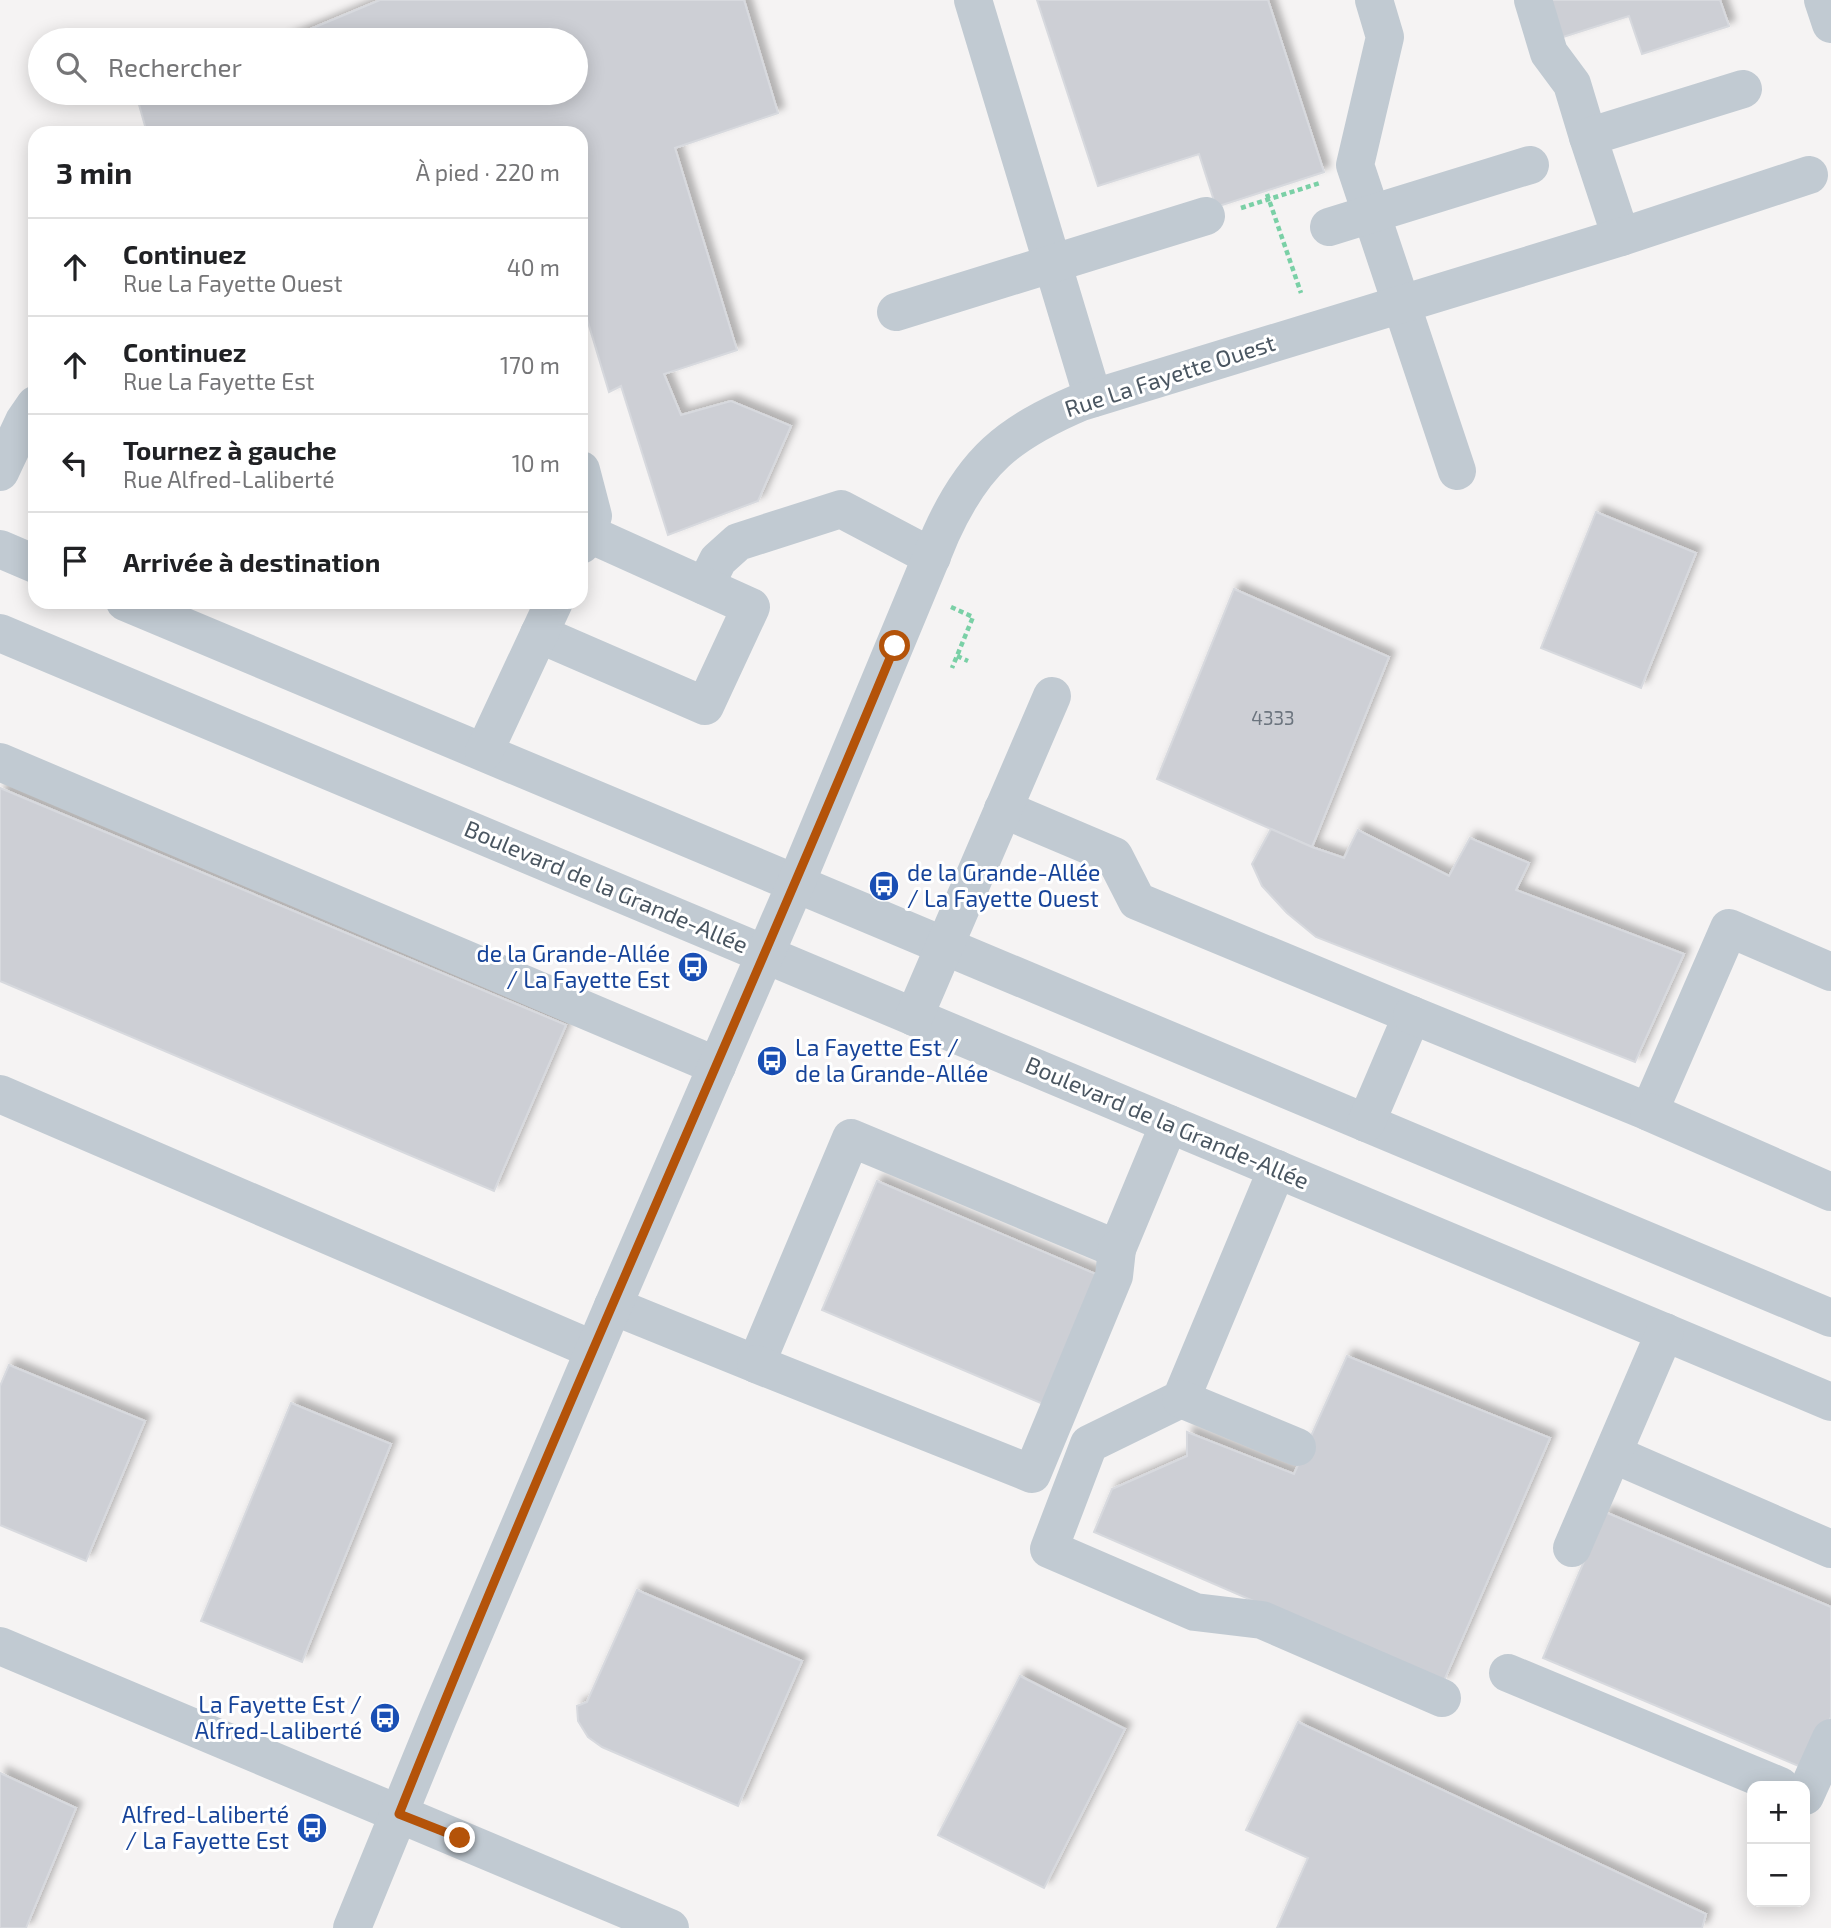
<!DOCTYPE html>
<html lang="fr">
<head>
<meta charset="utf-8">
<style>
  body { margin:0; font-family:"Exo 2",sans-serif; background:#f6f6f6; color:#202124 }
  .controls { position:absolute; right:21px; bottom:21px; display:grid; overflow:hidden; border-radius:14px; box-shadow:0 4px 18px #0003 }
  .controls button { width:63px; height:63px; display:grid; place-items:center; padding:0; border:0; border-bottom:2px solid #e0e0e0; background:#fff; color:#202124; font:35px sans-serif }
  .stop { position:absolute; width:21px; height:21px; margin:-16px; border:5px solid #b45309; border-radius:50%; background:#fff }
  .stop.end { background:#b45309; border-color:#fff; box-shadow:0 2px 7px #0008 }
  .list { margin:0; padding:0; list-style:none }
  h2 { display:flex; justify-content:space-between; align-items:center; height:91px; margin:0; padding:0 28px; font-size:30px }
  h2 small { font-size:23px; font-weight:400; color:#757577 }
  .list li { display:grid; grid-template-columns:46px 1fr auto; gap:21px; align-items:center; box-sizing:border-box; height:98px; padding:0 28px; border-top:2px solid #e0e0e0 }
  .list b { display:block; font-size:26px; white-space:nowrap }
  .list p { margin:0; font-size:23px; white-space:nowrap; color:#757577 }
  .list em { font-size:23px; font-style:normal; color:#757577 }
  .icon { flex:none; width:38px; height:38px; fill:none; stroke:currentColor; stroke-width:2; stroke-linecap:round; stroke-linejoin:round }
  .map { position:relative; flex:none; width:1831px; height:1928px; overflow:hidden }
  .search { position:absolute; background:#fff; box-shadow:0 4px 18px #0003; left:28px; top:28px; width:560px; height:77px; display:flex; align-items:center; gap:18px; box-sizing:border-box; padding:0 24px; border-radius:38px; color:#757577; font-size:26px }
  .panel { position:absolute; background:#fff; box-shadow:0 4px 18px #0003; left:28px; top:126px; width:560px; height:483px; border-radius:21px }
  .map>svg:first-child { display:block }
  .building { fill:#cdcfd5; stroke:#d7d9de; stroke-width:2; filter:url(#shadow) }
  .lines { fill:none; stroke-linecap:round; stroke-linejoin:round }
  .path { stroke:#7ad0a6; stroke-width:4.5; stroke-dasharray:5 3.5; stroke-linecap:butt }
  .minor { stroke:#c1cad2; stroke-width:38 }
  .route { stroke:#b45309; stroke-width:9 }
  .labels { text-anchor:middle; stroke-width:6; stroke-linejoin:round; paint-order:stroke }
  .number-label { font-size:19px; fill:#6b747e }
  .street-label { font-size:23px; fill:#4a5661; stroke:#fff }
  .transit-label { font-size:23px; fill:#164399; stroke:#fff; text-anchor:end }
</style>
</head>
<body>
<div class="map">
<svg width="1831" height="1928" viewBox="0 0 1831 1928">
  <defs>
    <filter id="shadow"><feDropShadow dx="6" dy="-6" stdDeviation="3.5" flood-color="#0004"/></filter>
  </defs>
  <rect width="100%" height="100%" fill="#f5f3f3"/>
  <g class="building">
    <path d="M380,0H744L778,113L675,148L737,350L664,374L681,415L731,401L791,426L758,501L668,535L621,386L609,392L581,299V133H147L138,101L158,93H576V40H284Z"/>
    <path d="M1037,0H1268L1324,172L1216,207L1199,154L1098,186Z"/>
    <path d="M1546,0H1720L1729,26L1642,54L1629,16L1560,38Z"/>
    <path d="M1596,512L1696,553L1641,688L1541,648Z"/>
    <path d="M1234,589L1389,657L1312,847L1157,779Z"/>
    <path d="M0,788L566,1025L494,1191L0,981Z"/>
    <path d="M1271,829L1312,847L1344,858L1358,830L1449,876L1470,838L1529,863L1516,890L1684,954L1635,1062L1316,937L1287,913L1262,886L1252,864Z"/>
    <path d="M877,1181L1098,1275L1043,1404L822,1310Z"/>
    <path d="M1347,1356L1550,1438L1443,1683L1094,1532L1112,1489L1187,1456V1432L1294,1474Z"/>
    <path d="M9,1365L145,1421L86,1561L0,1525V1386Z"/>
    <path d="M291,1403L391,1444L302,1662L201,1621Z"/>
    <path d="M1605,1512L1831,1607V1717L1808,1770L1543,1658Z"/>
    <path d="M637,1590L802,1661L738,1806L602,1747L588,1737L578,1721L577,1706L587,1702Z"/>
    <path d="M1020,1676L1125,1729L1044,1888L938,1835Z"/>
    <path d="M1298,1722L1706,1914L1702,1928H1277L1308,1858L1246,1830Z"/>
    <path d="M0,1773L76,1808L26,1928H0Z"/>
  </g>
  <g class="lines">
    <g class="path">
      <path d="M1267,194L1301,293"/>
      <path d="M1241,208L1320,183"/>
      <path d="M951,607L973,617L952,668"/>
      <path d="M957,656L968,661"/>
    </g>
    <g class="minor">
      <path d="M973,0L1093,398"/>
      <path d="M1374,0L1385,37L1355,165L1457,471"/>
      <path d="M1533,0L1549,53L1572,84L1588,137"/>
      <path d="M1823,0L1831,24"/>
      <path d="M1329,227L1530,165"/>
      <path d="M1621,237L1588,137L1743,89"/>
      <path d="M896,312L1206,216"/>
      <path d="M581,470L593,516L587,533L581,530"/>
      <path d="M0,472L24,421L35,405"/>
      <path d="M0,549L35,564"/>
      <path d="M705,586L718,560L738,542L841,509L932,557"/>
      <path d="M125,602L1831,1318"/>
      <path d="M0,633L1831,1402"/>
      <path d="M539,634L705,706L751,607L587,533L581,545"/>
      <path d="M484,752L554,602"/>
      <path d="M0,762L717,1066"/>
      <path d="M1003,809L1114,856L1137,901L1412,1015L1366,1123"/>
      <path d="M1412,1015L1649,1112L1729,928L1831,972"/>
      <path d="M914,1017L1052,696"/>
      <path d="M0,1094L594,1350"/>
      <path d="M1649,1112L1831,1192"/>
      <path d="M1277,1169L1181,1399L1089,1444L1049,1549L1195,1612L1262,1620L1442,1698"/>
      <path d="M613,1306L756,1364L851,1138L1117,1249L1169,1124"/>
      <path d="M756,1364L1032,1474L1114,1276L1117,1249"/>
      <path d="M1181,1399L1297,1447"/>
      <path d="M1613,1454L1831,1549"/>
      <path d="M1572,1548L1665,1332"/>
      <path d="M0,1646L670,1928"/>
      <path d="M1508,1673L1780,1786"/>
      <path d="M1805,1796L1831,1738"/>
      <path d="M352,1928L438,1718L613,1306L796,883L941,534C974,461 1008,433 1081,402L1621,237L1809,175"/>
    </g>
  </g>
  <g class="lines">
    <path class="route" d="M460,1838L399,1814C556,1421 733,1037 895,646"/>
  </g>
  <defs>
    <g id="bus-disc" transform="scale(1.575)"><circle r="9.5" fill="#1a4fb4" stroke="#fff"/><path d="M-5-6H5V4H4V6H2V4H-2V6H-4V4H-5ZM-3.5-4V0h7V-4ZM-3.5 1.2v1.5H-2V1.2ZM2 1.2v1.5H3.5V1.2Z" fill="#fff"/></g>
  </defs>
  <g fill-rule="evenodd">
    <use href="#bus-disc" x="884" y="886"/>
    <use href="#bus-disc" x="693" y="967"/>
    <use href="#bus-disc" x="772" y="1061"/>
    <use href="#bus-disc" x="385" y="1718"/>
    <use href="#bus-disc" x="312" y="1828"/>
  </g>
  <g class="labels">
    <g class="number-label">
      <text x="1273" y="725">4333</text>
    </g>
    <g class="street-label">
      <text transform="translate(1170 376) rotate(-18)" y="8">Rue La Fayette Ouest</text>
      <text transform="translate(606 887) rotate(23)" y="8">Boulevard de la Grande-Allée</text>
      <text transform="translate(1167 1123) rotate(23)" y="8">Boulevard de la Grande-Allée</text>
    </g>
    <g class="transit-label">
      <text x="907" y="881" text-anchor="start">de la Grande-Allée<tspan x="907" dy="26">/ La Fayette Ouest</tspan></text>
      <text x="670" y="962">de la Grande-Allée<tspan x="670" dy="26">/ La Fayette Est</tspan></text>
      <text x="795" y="1056" text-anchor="start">La Fayette Est /<tspan x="795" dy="26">de la Grande-Allée</tspan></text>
      <text x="362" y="1713">La Fayette Est /<tspan x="362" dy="26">Alfred-Laliberté</tspan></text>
      <text x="289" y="1823">Alfred-Laliberté<tspan x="289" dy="26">/ La Fayette Est</tspan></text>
    </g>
  </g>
</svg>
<div class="controls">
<button>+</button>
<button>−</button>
</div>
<div class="stop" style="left:895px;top:646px"></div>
<div class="stop end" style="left:460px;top:1838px"></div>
<div class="search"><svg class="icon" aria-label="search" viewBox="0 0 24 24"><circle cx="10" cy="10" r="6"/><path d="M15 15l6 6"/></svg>Rechercher</div>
<section class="panel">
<h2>3 min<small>À pied · 220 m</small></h2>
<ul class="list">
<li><svg class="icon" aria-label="ahead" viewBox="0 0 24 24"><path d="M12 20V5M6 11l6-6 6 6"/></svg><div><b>Continuez</b><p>Rue La Fayette Ouest</p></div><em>40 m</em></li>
<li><svg class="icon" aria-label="ahead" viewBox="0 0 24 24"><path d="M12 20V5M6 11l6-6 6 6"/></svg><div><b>Continuez</b><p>Rue La Fayette Est</p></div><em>170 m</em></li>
<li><svg class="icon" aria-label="left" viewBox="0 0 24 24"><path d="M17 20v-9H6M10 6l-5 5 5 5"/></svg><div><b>Tournez à gauche</b><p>Rue Alfred-Laliberté</p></div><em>10 m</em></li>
<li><svg class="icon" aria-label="arrive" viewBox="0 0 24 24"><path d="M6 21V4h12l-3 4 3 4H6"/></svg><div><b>Arrivée à destination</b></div></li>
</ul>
</section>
</div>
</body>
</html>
